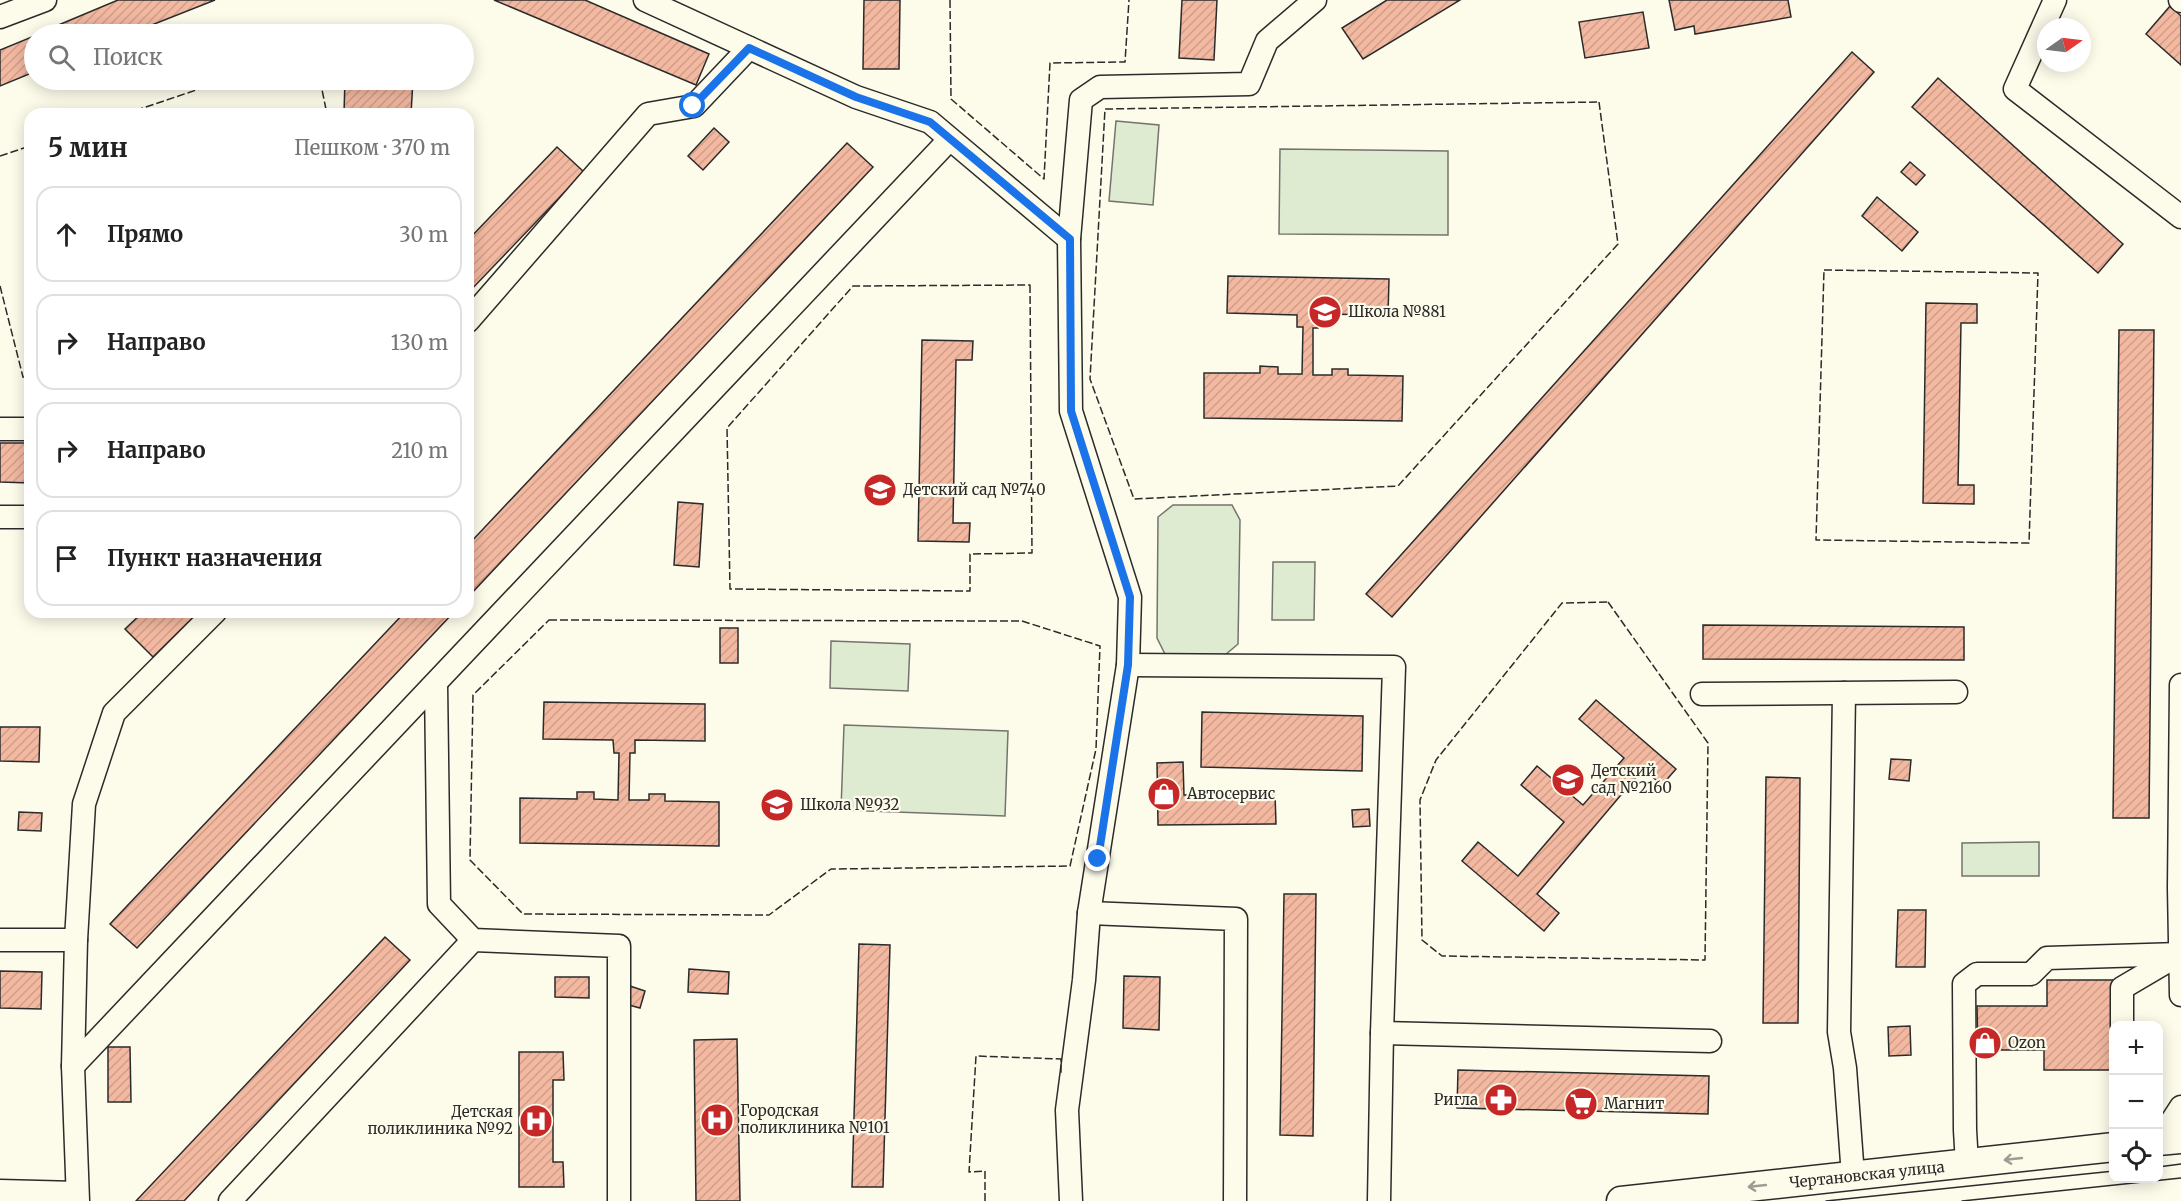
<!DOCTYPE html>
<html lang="ru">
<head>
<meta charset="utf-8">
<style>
  body { margin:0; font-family:Merriweather,serif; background:#f2f2f2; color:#222 }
  .controls { position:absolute; right:18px; bottom:18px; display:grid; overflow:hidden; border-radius:12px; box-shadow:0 3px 15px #0003 }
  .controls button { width:54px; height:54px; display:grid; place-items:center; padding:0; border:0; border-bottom:2px solid #e0e0e0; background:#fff; color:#222; font:30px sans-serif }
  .compass { position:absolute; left:2037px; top:18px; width:54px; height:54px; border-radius:50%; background:#fff; box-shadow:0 3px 15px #0003; rotate:76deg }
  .stop { position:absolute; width:18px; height:18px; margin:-14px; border:4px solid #1a73e8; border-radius:50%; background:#fff }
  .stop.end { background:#1a73e8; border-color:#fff; box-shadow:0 2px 6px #0008 }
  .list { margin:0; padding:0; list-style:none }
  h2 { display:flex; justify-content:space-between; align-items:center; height:78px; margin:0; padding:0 24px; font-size:26px }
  h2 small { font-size:20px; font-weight:400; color:#767676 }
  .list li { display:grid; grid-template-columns:39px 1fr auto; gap:18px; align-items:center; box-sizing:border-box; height:96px; margin:0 12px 12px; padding:0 12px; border:2px solid #e0e0e0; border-radius:18px }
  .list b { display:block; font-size:22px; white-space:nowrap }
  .list em { font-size:20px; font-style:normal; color:#767676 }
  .icon { flex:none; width:33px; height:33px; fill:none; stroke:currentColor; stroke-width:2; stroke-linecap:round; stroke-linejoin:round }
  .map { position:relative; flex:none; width:2181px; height:1201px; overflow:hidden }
  .search { position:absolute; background:#fff; box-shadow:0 3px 15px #0003; left:24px; top:24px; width:450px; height:66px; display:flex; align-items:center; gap:15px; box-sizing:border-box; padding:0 21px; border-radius:33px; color:#767676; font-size:22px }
  .panel { position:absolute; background:#fff; box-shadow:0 3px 15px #0003; left:24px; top:108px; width:450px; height:510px; border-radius:18px }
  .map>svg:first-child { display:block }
  .park { fill:#deebd1; stroke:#74746e; stroke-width:1.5 }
  .building { fill:url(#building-hatch); stroke:#2b2b2b; stroke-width:1.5 }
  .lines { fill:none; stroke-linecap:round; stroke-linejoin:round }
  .minor-casing { stroke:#2b2b2b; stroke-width:25 }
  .major-casing { stroke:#2b2b2b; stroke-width:31 }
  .minor { stroke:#fdfbea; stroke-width:22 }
  .major { stroke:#fdfbea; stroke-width:28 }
  .tram { stroke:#2b2b2b; stroke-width:1.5 }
  .fence { stroke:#2b2b2b; stroke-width:1.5; stroke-dasharray:8 3; stroke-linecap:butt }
  .oneway { stroke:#9e9d94 }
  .route { stroke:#1a73e8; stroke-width:8 }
  .labels { text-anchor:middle; stroke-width:4.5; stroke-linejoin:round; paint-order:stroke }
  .poi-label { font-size:15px; fill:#2b2b2b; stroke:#fdfbea; text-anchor:start }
  .street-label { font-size:15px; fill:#2b2b2b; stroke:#fdfbea }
</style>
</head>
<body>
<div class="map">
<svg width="2181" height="1201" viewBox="0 0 2181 1201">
  <defs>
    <pattern id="building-hatch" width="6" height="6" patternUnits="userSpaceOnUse" patternTransform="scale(1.5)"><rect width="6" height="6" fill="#f2b8a0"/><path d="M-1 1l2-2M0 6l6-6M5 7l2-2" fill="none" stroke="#d09e8a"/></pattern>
  </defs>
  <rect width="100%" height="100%" fill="#fdfbea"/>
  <g class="park">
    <path d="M1116,121L1159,125L1153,205L1109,201Z"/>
    <path d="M1280,149L1448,151V235L1279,234Z"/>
    <path d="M1173,505H1232L1240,520L1238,644L1225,655L1166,656L1157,638L1158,517Z"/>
    <path d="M1273,562H1315L1314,620H1272Z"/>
    <path d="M831,641L910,644L908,691L830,688Z"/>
    <path d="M844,725L1008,731L1005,816L841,810Z"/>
    <path d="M2039,842V876H1962V843Z"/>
  </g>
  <g class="building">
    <path d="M118,0H215L129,34H37Z"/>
    <path d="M494,0H585L709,54L696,85Z"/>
    <path d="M864,0H900L899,69H863Z"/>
    <path d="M1182,0H1217L1214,60L1179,58Z"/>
    <path d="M1387,0H1460L1363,59L1342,28Z"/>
    <path d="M1669,0H1788L1791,17L1695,34L1694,26L1675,30Z"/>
    <path d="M2170,6L2181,16V65L2146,34Z"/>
    <path d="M1643,12L1649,48L1585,58L1579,22Z"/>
    <path d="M34,36V72L0,86V50Z"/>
    <path d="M1852,52L1874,72L1392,617L1366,594Z"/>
    <path d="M1938,78L2123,244L2098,273L1912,107Z"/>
    <path d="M345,80H413L411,114L344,113Z"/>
    <path d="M714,128L729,142L703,170L688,156Z"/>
    <path d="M847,143L873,167L468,597V545Z"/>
    <path d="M557,147L584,172L468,293V240Z"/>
    <path d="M1910,162L1925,175L1916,185L1901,172Z"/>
    <path d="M1877,197L1918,232L1902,251L1862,216Z"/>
    <path d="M1228,276L1389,279L1388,315L1319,314L1318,328H1313V375H1332V369H1348V375L1403,376L1402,421L1204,418V373H1260V366L1278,367V374H1302L1303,327H1297V315L1227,313Z"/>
    <path d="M1926,303L1977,304V323H1961L1958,485H1974V504L1923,503Z"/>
    <path d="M2119,330H2154L2149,818H2113Z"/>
    <path d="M922,340L973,341L972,360H956L953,523H970L969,542L918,541Z"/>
    <path d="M0,443H30V483L0,482Z"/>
    <path d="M678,502L703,504L699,567L674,565Z"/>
    <path d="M143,612H199L153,657L125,629Z"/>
    <path d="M405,612H454L137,948L110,924Z"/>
    <path d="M1703,625L1964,627V660L1703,659Z"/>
    <rect x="720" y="628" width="18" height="35"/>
    <path d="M1596,700L1676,769L1662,785L1643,769L1537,894L1559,913L1544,931L1462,861L1478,842L1518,876L1564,822L1521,785L1537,766L1583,805L1624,758L1579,719Z"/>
    <path d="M544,702L705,704V741L635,740V753H630L629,800H649V794H665V801L719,802V846L520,843V798L577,799V792H594V799L618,800L619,753H614L613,740L543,739Z"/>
    <path d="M1202,712L1363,716L1362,771L1201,767Z"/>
    <path d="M0,727H40L39,762L0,761Z"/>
    <path d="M1891,759L1911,760L1909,781L1889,779Z"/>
    <path d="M1183,762L1184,795L1275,794L1276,824L1158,825L1157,763Z"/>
    <path d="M1766,777L1800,778L1798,1023H1763Z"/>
    <path d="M1369,809L1370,826L1353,827L1352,810Z"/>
    <path d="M19,812L42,813L41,831L18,830Z"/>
    <path d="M1284,894H1316L1313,1136L1280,1135Z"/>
    <path d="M1898,910H1926L1925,967H1896Z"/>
    <path d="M385,937L410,960L184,1201H136Z"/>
    <path d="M859,944L890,945L883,1187H852Z"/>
    <path d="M689,969L729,972L728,994L688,992Z"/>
    <path d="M0,971L42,972L41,1009L0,1008Z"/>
    <path d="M1124,976L1160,977L1159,1030L1123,1028Z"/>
    <path d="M555,977H589V998L555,997Z"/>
    <path d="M2047,980H2113V1070H2044V1050H1978L1977,1006H2047Z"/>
    <path d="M630,986L645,991L640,1008L625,1004Z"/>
    <path d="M1910,1026L1911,1055L1889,1056L1888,1027Z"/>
    <path d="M737,1039L740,1201H696L694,1040Z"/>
    <path d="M108,1047H130L131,1102H108Z"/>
    <path d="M519,1052H563L564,1080H553V1162H563L564,1187H519Z"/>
    <path d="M1458,1070L1709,1076L1708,1114L1457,1108Z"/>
  </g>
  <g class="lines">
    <g class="minor-casing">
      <g id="minor">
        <path d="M645,0L856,97L930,122L1069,239"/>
        <path d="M2055,0L2015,89L2181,217"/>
        <path d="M2180,0L2181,1"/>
        <path d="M0,17L45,0"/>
        <path d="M468,321L648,114L694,106L749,48"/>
        <path d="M0,429H30"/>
        <path d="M0,517H30"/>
        <path d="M1128,665L1394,667L1382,1033L1379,1201"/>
        <path d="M436,684L439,904L473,940L619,946V1201"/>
        <path d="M2181,685L2179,888L2181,995"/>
        <path d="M1844,693L1839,1032L1845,1068L1853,1176"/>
        <path d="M1702,694L1956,692"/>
        <path d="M1089,913L1236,919L1235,1201"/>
        <path d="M0,940H76"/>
        <path d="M2122,1026V988L2178,955"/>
        <path d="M1382,1033L1710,1041"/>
        <path d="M73,1066L949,140"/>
        <path d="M2159,1141L2181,1107"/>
        <path d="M1967,1164L1965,1130L1964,984L1977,974H2031L2047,958L2180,954"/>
        <path d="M0,1191L77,1193"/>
        <path d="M78,1201L73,1066L76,940L84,804L114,713L215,612"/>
        <path d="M230,1201L473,940"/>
        <path d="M1071,1201L1067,1110L1084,980L1089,913L1128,665L1130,597L1071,411L1069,239L1081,100L1100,87L1249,84L1267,41L1315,0"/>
      </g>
    </g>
    <g class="major-casing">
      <g id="major">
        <path d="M2158,1141L2181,1139"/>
        <path d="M1621,1201L2114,1147"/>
      </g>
    </g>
    <use href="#minor" class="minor"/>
    <use href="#major" class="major"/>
    <g class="tram">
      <path d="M2158,1167L2181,1164"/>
      <path d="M1826,1201L2114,1171"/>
      <path d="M1962,1201L2181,1178"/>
    </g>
    <g class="fence">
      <path d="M950,0L951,99L1044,179L1050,63L1125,62L1129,0"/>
      <path d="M320,80L327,114"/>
      <path d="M1599,102L1618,244L1398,486L1134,499L1090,379L1105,109Z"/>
      <path d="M125,114L226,80"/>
      <path d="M0,156L30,146"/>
      <path d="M1824,270L2038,273L2029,543L1816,540Z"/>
      <path d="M1030,285L1032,553L970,554V591L730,589L727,428L853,286Z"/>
      <path d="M0,286L23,377L30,378"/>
      <path d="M1608,602L1708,743L1705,960L1442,956L1422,940L1420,800L1436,760L1562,603Z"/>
      <path d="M549,620L1022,621L1100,646L1096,749L1070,866L831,869L769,915L523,914L470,860L473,695Z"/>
      <path d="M985,1201V1171L969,1172L976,1056L1061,1059V1075"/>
    </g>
  </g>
  <defs><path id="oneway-shaft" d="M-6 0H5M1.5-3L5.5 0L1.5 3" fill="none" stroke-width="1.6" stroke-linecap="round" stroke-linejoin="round" transform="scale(1.5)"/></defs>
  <g class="oneway">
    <use href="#oneway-shaft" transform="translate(2013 1159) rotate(174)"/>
    <use href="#oneway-shaft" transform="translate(1757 1186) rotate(174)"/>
  </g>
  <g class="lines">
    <path class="route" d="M693,106L749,48L856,97L930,122L1070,239L1071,411L1130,597L1128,665L1098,859"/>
  </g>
  <defs>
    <g id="school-disc" transform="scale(1.725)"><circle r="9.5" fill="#c62828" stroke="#fdfbea"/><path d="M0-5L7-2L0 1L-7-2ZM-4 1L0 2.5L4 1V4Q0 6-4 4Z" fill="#fff"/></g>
    <g id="shop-disc" transform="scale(1.725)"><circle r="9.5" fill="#c62828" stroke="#fdfbea"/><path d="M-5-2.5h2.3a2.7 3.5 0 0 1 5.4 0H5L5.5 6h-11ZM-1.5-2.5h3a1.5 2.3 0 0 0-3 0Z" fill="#fff"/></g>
    <g id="pharmacy-disc" transform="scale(1.725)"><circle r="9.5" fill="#c62828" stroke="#fdfbea"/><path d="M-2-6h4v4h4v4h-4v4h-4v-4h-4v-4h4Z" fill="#fff"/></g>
    <g id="supermarket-disc" transform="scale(1.725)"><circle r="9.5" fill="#c62828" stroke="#fdfbea"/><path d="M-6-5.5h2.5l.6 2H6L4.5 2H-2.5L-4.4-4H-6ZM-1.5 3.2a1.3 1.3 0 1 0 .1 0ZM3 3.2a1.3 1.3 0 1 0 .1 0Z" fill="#fff"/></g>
    <g id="hospital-disc" transform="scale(1.725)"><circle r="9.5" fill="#c62828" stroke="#fdfbea"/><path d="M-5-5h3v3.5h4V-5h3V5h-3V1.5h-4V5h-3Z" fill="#fff"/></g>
  </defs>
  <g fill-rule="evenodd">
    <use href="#school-disc" x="1325" y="312"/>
    <use href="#school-disc" x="880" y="490"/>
    <use href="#school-disc" x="1568" y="780"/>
    <use href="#shop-disc" x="1164" y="794"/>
    <use href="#school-disc" x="777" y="805"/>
    <use href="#shop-disc" x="1985" y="1043"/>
    <use href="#pharmacy-disc" x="1501" y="1100"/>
    <use href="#supermarket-disc" x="1581" y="1104"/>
    <use href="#hospital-disc" x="717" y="1120"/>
    <use href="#hospital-disc" x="536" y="1121"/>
  </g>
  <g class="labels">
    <g class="poi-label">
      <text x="1348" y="317">Школа №881</text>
      <text x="903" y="495">Детский сад №740</text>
      <text x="1591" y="776">Детский<tspan x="1591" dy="17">сад №2160</tspan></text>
      <text x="1187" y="799">Автосервис</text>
      <text x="800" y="810">Школа №932</text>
      <text x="2008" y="1048">Ozon</text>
      <text x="1478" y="1105" text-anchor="end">Ригла</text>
      <text x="1604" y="1109">Магнит</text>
      <text x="740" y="1116">Городская<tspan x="740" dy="17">поликлиника №101</tspan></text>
      <text x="513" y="1117" text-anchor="end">Детская<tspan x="513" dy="17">поликлиника №92</tspan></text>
    </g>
    <g class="street-label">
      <text transform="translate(1867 1175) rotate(-6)" y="5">Чертановская улица</text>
    </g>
  </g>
</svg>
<div class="controls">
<button>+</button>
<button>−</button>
<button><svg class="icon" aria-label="locate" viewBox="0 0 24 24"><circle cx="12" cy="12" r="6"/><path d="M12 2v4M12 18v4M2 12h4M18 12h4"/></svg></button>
</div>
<svg class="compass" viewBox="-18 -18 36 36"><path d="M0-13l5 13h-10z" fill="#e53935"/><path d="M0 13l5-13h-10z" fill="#767676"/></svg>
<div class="stop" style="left:693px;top:106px"></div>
<div class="stop end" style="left:1098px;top:859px"></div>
<div class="search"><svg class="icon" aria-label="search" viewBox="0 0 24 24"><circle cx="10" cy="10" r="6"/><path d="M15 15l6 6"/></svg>Поиск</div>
<section class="panel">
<h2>5 мин<small>Пешком · 370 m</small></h2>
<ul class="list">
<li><svg class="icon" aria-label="ahead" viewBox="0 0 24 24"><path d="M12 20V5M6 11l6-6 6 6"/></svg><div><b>Прямо</b></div><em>30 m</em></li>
<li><svg class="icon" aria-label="right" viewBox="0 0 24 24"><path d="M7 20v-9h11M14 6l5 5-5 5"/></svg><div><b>Направо</b></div><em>130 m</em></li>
<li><svg class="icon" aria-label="right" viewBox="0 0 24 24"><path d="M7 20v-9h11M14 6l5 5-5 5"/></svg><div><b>Направо</b></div><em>210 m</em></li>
<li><svg class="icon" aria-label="arrive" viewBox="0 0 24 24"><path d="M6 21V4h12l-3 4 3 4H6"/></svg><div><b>Пункт назначения</b></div></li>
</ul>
</section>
</div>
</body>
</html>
